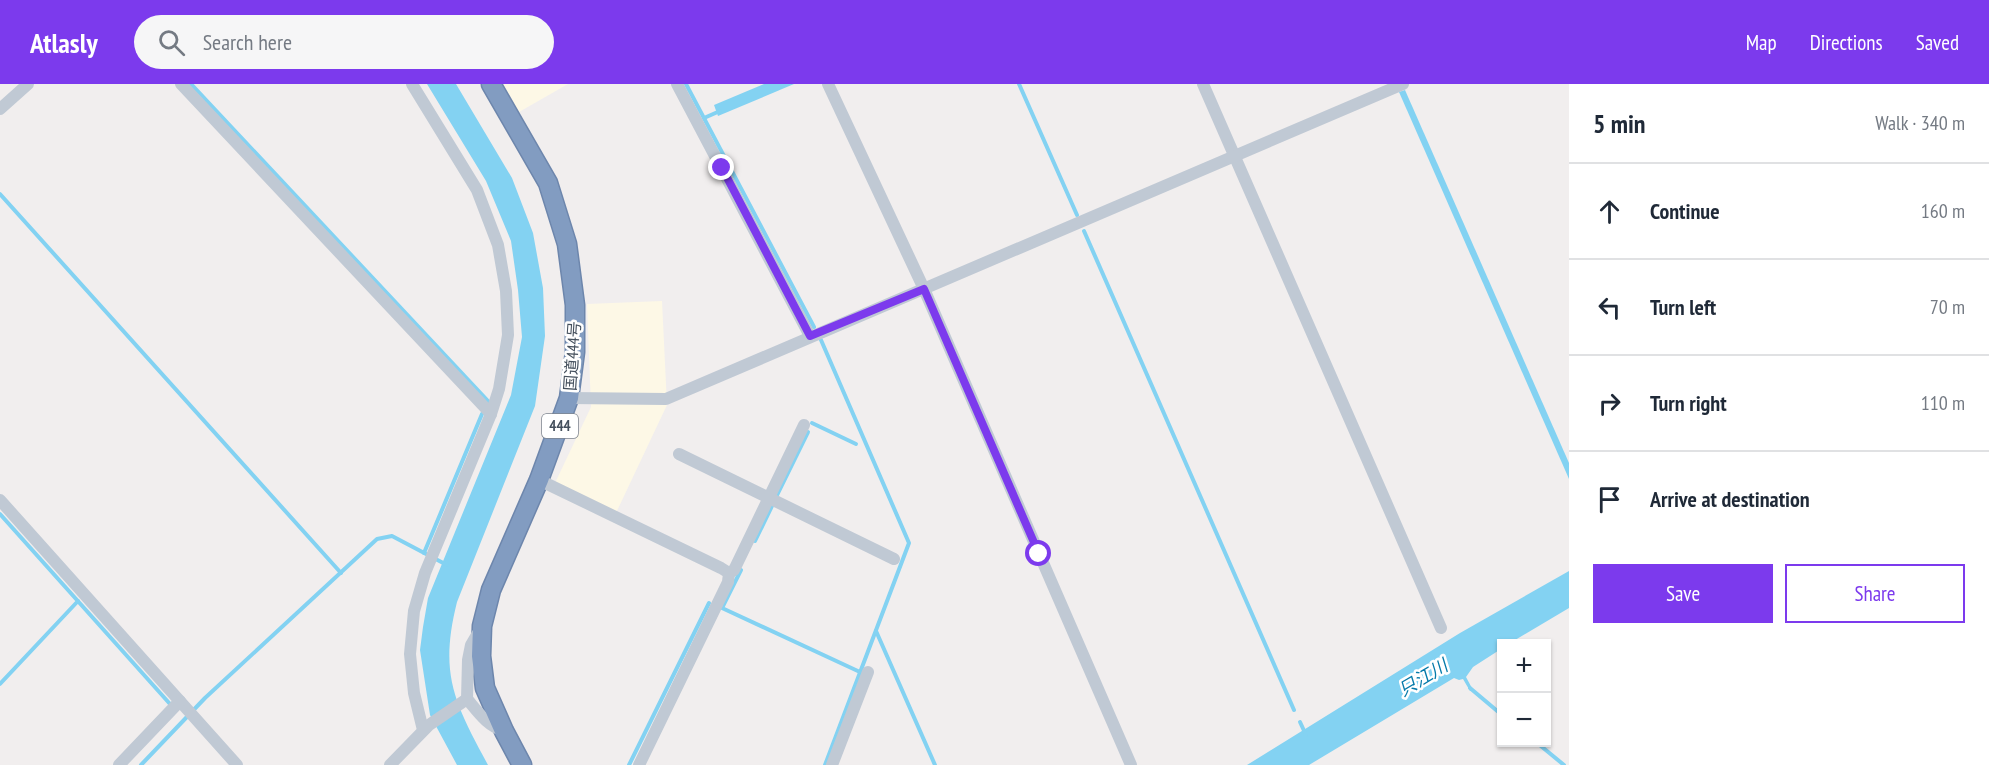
<!DOCTYPE html>
<html lang="en">
<head>
<meta charset="utf-8">
<style>
  body { margin:0; font-family:"PT Sans Narrow","Noto Sans JP",sans-serif; background:#f6f6f7; color:#1f2937 }
  .controls { position:absolute; right:18px; bottom:18px; display:grid; overflow:hidden; border-radius:0px; box-shadow:0 2px 4px #0004 }
  .controls button { width:54px; height:54px; display:grid; place-items:center; padding:0; border:0; border-bottom:2px solid #e0e1e3; background:#fff; color:#1f2937; font:30px sans-serif }
  .stop { position:absolute; width:18px; height:18px; margin:-14px; border:4px solid #7c3aed; border-radius:50%; background:#fff }
  .stop.end { background:#7c3aed; border-color:#fff; box-shadow:0 2px 6px #0008 }
  .list { margin:0; padding:0; list-style:none }
  h2 { display:flex; justify-content:space-between; align-items:center; height:78px; margin:0; padding:0 24px; font-size:26px }
  h2 small { font-size:20px; font-weight:400; color:#747a83 }
  .list li { display:grid; grid-template-columns:39px 1fr auto; gap:18px; align-items:center; box-sizing:border-box; height:96px; padding:0 24px; border-top:2px solid #e0e1e3 }
  .list b { display:block; font-size:22px; white-space:nowrap }
  .list em { font-size:20px; font-style:normal; color:#747a83 }
  .actions { display:flex; gap:12px; padding:18px 24px }
  .actions a { flex:1; padding:14px 0; border:2px solid #7c3aed; border-radius:0px; text-align:center; font-size:21px; color:#7c3aed }
  .actions .main { background:#7c3aed; color:#fff }
  .icon { flex:none; width:33px; height:33px; fill:none; stroke:currentColor; stroke-width:2; stroke-linecap:round; stroke-linejoin:round }
  .map { position:relative; flex:none; width:1569px; height:681px; overflow:hidden }
  header { display:flex; align-items:center; gap:36px; box-sizing:border-box; height:84px; padding:0 30px; background:#7c3aed; color:#fff }
  header strong { font-size:28px }
  nav { display:flex; gap:33px; margin-inline-start:auto; font-size:21px }
  .search { width:420px; height:54px; background:#f6f6f7; display:flex; align-items:center; gap:15px; box-sizing:border-box; padding:0 21px; border-radius:33px; color:#747a83; font-size:22px }
  main { display:flex }
  aside { flex:1; background:#fff }
  .map>svg:first-child { display:block }
  .commercial { fill:#fdf8e6 }
  .water { fill:#83d2f2 }
  .lines { fill:none; stroke-linecap:round; stroke-linejoin:round }
  .stream { stroke:#83d2f2; stroke-width:4 }
  .highway-casing { stroke:#6d86ac; stroke-width:21 }
  .minor { stroke:#c0c9d4; stroke-width:12 }
  .highway { stroke:#829cc1; stroke-width:18 }
  .route { stroke:#7c3aed; stroke-width:8 }
  .labels { text-anchor:middle; stroke-width:5; stroke-linejoin:round; paint-order:stroke }
  .shield { fill:#fff; stroke:#7d848e; stroke-width:1.5 }
  .shield-label { font-size:15px; font-weight:bold; fill:#45505d }
  .street-label { font-size:16px; fill:#45505d; stroke:#fff }
  .water-label { font-size:18px; font-style:italic; fill:#047aaa; stroke:#fff }
</style>
</head>
<body>
<header>
<strong>Atlasly</strong>
<div class="search"><svg class="icon" aria-label="search" viewBox="0 0 24 24"><circle cx="10" cy="10" r="6"/><path d="M15 15l6 6"/></svg>Search here</div>
<nav><a>Map</a><a>Directions</a><a>Saved</a></nav>
</header>
<main>
<div class="map">
<svg width="1569" height="681" viewBox="0 0 1569 681">
  <rect width="100%" height="100%" fill="#f1eeee"/>
  <g class="commercial">
    <path d="M503,0H568L519,28Z"/>
    <path d="M662,217L667,321L616,429L555,399L591,323L587,220Z"/>
  </g>
  <g class="water">
    <path d="M427,0H456L512,94L533,149L543,204L545,252L535,322L457,518C439,590 454,618 488,681H457L430,631L420,566L423,543L428,514L511,311L522,253L518,206L511,157L486,97Z"/>
    <path d="M764,0H794L718,32L714,21Z"/>
    <path d="M1405,6L1569,379V395L1399,8Z"/>
    <path d="M1569,487V524L1510,559L1502,560L1501,565L1473,583L1466,593L1473,606L1470,607L1463,595L1459,596L1454,594L1309,681H1247L1460,549Z"/>
  </g>
  <g class="lines">
    <g class="stream">
      <path d="M191,0L488,317"/>
      <path d="M686,0L814,243"/>
      <path d="M1019,0L1077,131"/>
      <path d="M704,34L720,27"/>
      <path d="M0,110L341,489"/>
      <path d="M1084,147L1294,626"/>
      <path d="M821,256L909,459L825,681"/>
      <path d="M812,339L856,360"/>
      <path d="M777,411L808,348"/>
      <path d="M0,430L170,620"/>
      <path d="M755,457L772,422"/>
      <path d="M424,469L482,330"/>
      <path d="M741,486L722,524L860,588"/>
      <path d="M876,547L935,681"/>
      <path d="M0,600L78,517"/>
      <path d="M1470,604L1502,631"/>
      <path d="M1300,638L1306,651"/>
      <path d="M1536,658L1564,681"/>
      <path d="M141,681L205,614L377,455L392,452L447,481"/>
      <path d="M629,681L709,519"/>
    </g>
    <g class="highway-casing">
      <path id="highway" d="M491,0L548,99L567,160L575,221V268L569,314L539,396L491,506L482,542L481,572L485,604L504,647L522,681"/>
    </g>
    <g class="minor">
      <path d="M181,0L491,330"/>
      <path d="M412,0L477,106L498,161L506,207L508,251L499,305L491,330L425,489L414,527L410,570L414,609L423,646"/>
      <path d="M677,0L810,252"/>
      <path d="M828,0L924,205L1131,681"/>
      <path d="M1203,0L1441,544"/>
      <path d="M0,25L28,0"/>
      <path d="M569,314L666,315L1403,0"/>
      <path d="M679,370L894,475"/>
      <path d="M539,396L721,484L729,489L728,498L639,681"/>
      <path d="M0,416L237,681"/>
      <path d="M729,489L734,486L804,341"/>
      <path d="M467,615C478,628 487,642 504,647"/>
      <path d="M119,681L180,617"/>
      <path d="M390,681L429,641L467,615L468,576L471,561L481,544"/>
      <path d="M832,681L868,588"/>
    </g>
    <use href="#highway" class="highway"/>
  </g>
  <g class="lines">
    <path class="route" d="M722,84L810,252L924,205L1039,470"/>
  </g>
  <g class="labels">
    <rect class="shield" x="542" y="330" width="36" height="24" rx="4.5"/>
    <g class="shield-label">
      <text x="560" y="347">444</text>
    </g>
    <g class="street-label">
      <text transform="translate(572 272) rotate(-86)" y="6">国道444号</text>
    </g>
    <g class="water-label">
      <text transform="translate(1423 594) rotate(-31)" y="6">只江川</text>
    </g>
  </g>
</svg>
<div class="controls">
<button>+</button>
<button>−</button>
</div>
<div class="stop" style="left:1039px;top:470px"></div>
<div class="stop end" style="left:722px;top:84px"></div>
</div>
<aside>
<h2>5 min<small>Walk · 340 m</small></h2>
<ul class="list">
<li><svg class="icon" aria-label="ahead" viewBox="0 0 24 24"><path d="M12 20V5M6 11l6-6 6 6"/></svg><div><b>Continue</b></div><em>160 m</em></li>
<li><svg class="icon" aria-label="left" viewBox="0 0 24 24"><path d="M17 20v-9H6M10 6l-5 5 5 5"/></svg><div><b>Turn left</b></div><em>70 m</em></li>
<li><svg class="icon" aria-label="right" viewBox="0 0 24 24"><path d="M7 20v-9h11M14 6l5 5-5 5"/></svg><div><b>Turn right</b></div><em>110 m</em></li>
<li><svg class="icon" aria-label="arrive" viewBox="0 0 24 24"><path d="M6 21V4h12l-3 4 3 4H6"/></svg><div><b>Arrive at destination</b></div></li>
</ul>
<div class="actions"><a class="main">Save</a><a>Share</a></div>
</aside>
</main>
</body>
</html>
